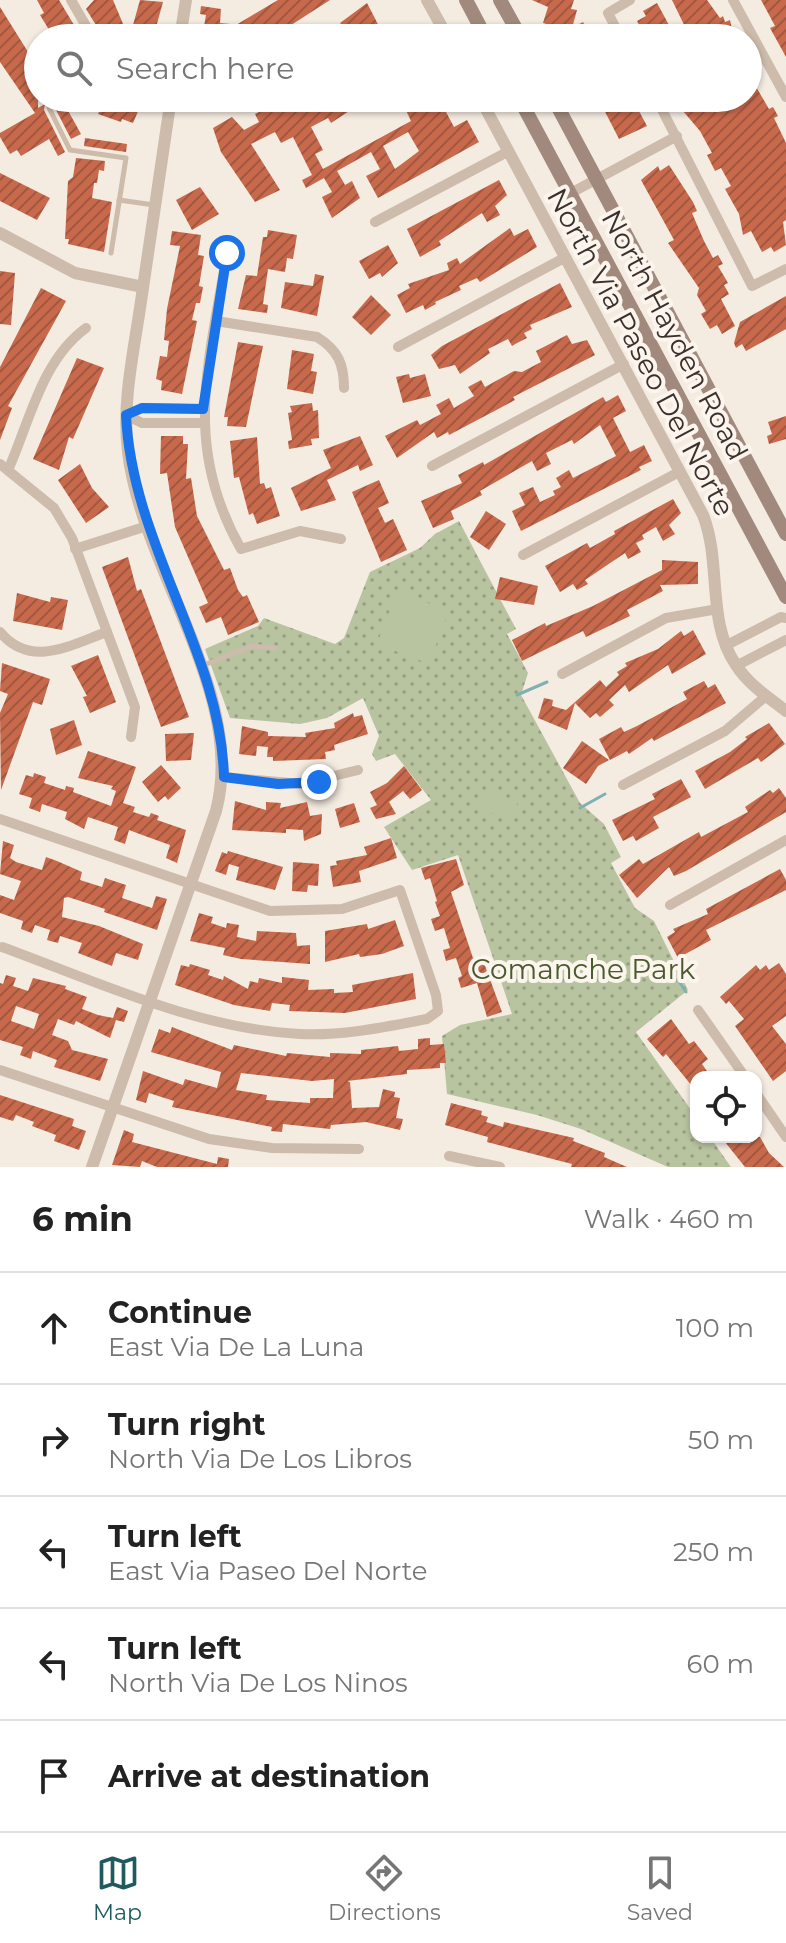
<!DOCTYPE html>
<html lang="en">
<head>
<meta charset="utf-8">
<style>
  body { margin:0; font-family:Montserrat,sans-serif; background:#f2f2f2; color:#222 }
  .controls { position:absolute; right:24px; bottom:24px; display:grid; overflow:hidden; border-radius:16px; box-shadow:0 2px 6px #0004 }
  .controls button { width:72px; height:72px; display:grid; place-items:center; padding:0; border:0; border-bottom:2px solid #e0e0e0; background:#fff; color:#222; font:40px sans-serif }
  .stop { position:absolute; width:24px; height:24px; margin:-18px; border:6px solid #1a73e8; border-radius:50%; background:#fff }
  .stop.end { background:#1a73e8; border-color:#fff; box-shadow:0 2px 8px #0008 }
  .list { margin:0; padding:0; list-style:none }
  h2 { display:flex; justify-content:space-between; align-items:center; height:104px; margin:0; padding:0 32px; font-size:34px }
  h2 small { font-size:26px; font-weight:400; color:#767676 }
  .list li { display:grid; grid-template-columns:52px 1fr auto; gap:24px; align-items:center; box-sizing:border-box; height:112px; padding:0 32px; border-top:2px solid #e0e0e0 }
  .list b { display:block; font-size:30px; white-space:nowrap }
  .list p { margin:0; font-size:26px; white-space:nowrap; color:#767676 }
  .list em { font-size:26px; font-style:normal; color:#767676 }
  .icon { flex:none; width:44px; height:44px; fill:none; stroke:currentColor; stroke-width:2; stroke-linecap:round; stroke-linejoin:round }
  .map { position:relative; flex:none; width:786px; height:1167px; overflow:hidden }
  .search { position:absolute; background:#fff; box-shadow:0 2px 6px #0004; left:24px; right:24px; top:24px; height:88px; display:flex; align-items:center; gap:20px; box-sizing:border-box; padding:0 28px; border-radius:44px; color:#767676; font-size:30px }
  .sheet { height:664px; background:#fff }
  nav { display:flex; justify-content:space-around; align-items:center; box-sizing:border-box; height:112px; border-top:2px solid #e0e0e0; background:#fff; font-size:22px; color:#767676 }
  nav a { display:grid; justify-items:center; gap:4px }
  nav .on { color:#1f5a5e }
  .map>svg:first-child { display:block }
  .green { fill:url(#green-dots) }
  .pitch { fill:#b8c4a0 }
  .lines { fill:none; stroke-linecap:round; stroke-linejoin:round }
  .stream { stroke:#7fb0b2; stroke-width:3 }
  .building { fill:url(#building-hatch); fill-rule:evenodd }
  .service { stroke:#cdbbac; stroke-width:5 }
  .minor { stroke:#cdbbac; stroke-width:10 }
  .tertiary { stroke:#cdbbac; stroke-width:12 }
  .secondary { stroke:#a18a7d; stroke-width:14 }
  .route { stroke:#1a73e8; stroke-width:10 }
  .labels { text-anchor:middle; stroke-width:8; stroke-linejoin:round; paint-order:stroke }
  .street-label { font-size:28px; fill:#3b302b; stroke:#fbf5ee }
  .park-label { font-size:28px; fill:#4a5a2e; stroke:#fbf5ee }
</style>
</head>
<body>
<div class="map">
<svg width="786" height="1167" viewBox="0 0 786 1167">
  <defs>
    <pattern id="green-dots" width="8" height="8" patternUnits="userSpaceOnUse" patternTransform="scale(2)"><rect width="8" height="8" fill="#b8c4a0"/><path d="M2 2h.1M6 6h.1" fill="none" stroke="#97a083" stroke-width="1.8" stroke-linecap="round"/></pattern>
    <pattern id="building-hatch" width="6" height="6" patternUnits="userSpaceOnUse" patternTransform="scale(2)"><rect width="6" height="6" fill="#c8694b"/><path d="M-1 1l2-2M0 6l6-6M5 7l2-2" fill="none" stroke="#a4573f"/></pattern>
  </defs>
  <rect width="100%" height="100%" fill="#f4ebe1"/>
  <path class="green" d="M459,521L516,629L507,634L528,673L521,695L580,803L604,824L621,857L611,863L635,908L654,921L688,990L636,1032L696,1117V1137H710L731,1167H668L581,1129L537,1115L447,1094L442,1036L460,1025L512,1014L458,855L412,870L384,827L431,800L395,754L376,761L372,754L379,736L363,698L327,718L300,724L230,718L205,649L258,626L264,618L335,644L344,638L370,572L420,548L435,534Z"/>
  <g class="pitch">
    <path d="M397,591L449,611L429,664L377,644Z"/>
    <path d="M487,790L518,802L511,821L480,809Z"/>
  </g>
  <g class="lines">
    <g class="stream">
      <path d="M517,695L547,682"/>
      <path d="M580,808L605,794"/>
      <path d="M678,980L686,992"/>
    </g>
  </g>
  <g class="building">
    <path d="M37,0H59L80,35L54,38L40,15L44,13Z"/>
    <path d="M94,0H113L126,31L104,38L86,9Z"/>
    <path d="M140,0L163,2L153,38L131,32Z"/>
    <path d="M278,0H330L271,38H243L236,25Z"/>
    <path d="M532,0H574L571,9L577,10L572,28L583,22L592,38H564L574,32L543,23L548,7Z"/>
    <path d="M672,0H707L720,18L723,16L725,22L730,20L734,38H702L699,30L689,35Z"/>
    <path d="M761,0H786V57L770,28L775,26Z"/>
    <path d="M367,3L383,34L384,38H362L360,34L352,38L340,23Z"/>
    <path d="M657,3L676,38H646L637,21L646,16L643,11Z"/>
    <path d="M201,6L221,9L220,23L230,24L228,38H202L206,15L200,14Z"/>
    <path d="M0,7L38,68V108L45,104L44,110L65,152L58,156L49,139L21,156L17,150L10,154L0,137V133L35,113L0,62Z"/>
    <path d="M748,73L769,109L773,107L778,116L774,118L786,143V220L783,222L786,245L774,252L771,247L762,252L751,231L743,235L739,214L725,189L731,186L721,168L715,171L707,155L712,153L700,131L677,104L682,102L680,98H748Z"/>
    <path d="M56,98H61L81,134L71,139L54,106L48,103Z"/>
    <path d="M99,98H131L142,102L133,123L122,119L121,122L98,114L100,110L96,108Z"/>
    <path d="M268,98H369L331,123L328,118L311,127L323,150L315,154L323,169L411,121L400,98H454L458,106L446,112L454,127L467,120L479,142L378,198L366,176L380,169L371,152L337,171L345,185L352,181L360,198L332,218L322,197L332,192L324,178L306,188L302,180L312,175L293,137L281,143L275,132L251,144L280,190L255,202L221,152L213,128L232,117L244,130L259,122L255,114L271,106ZM408,132L419,151L395,169L383,146Z"/>
    <path d="M598,98H632L647,126L619,139Z"/>
    <path d="M85,138L127,144L126,152L84,146Z"/>
    <path d="M76,158L105,161L104,171L99,170L97,183H94L92,198L112,202L104,252L68,244L69,239H65L68,181L73,177Z"/>
    <path d="M669,165L693,202L697,211L692,213L704,241L713,258L718,255L723,264L718,266L728,283L724,285L729,294L721,299L735,326L722,334L717,325L710,329L701,314L706,311L697,295L699,288L668,243L674,240L641,180L658,166L660,171Z"/>
    <path d="M0,173L50,198L37,220L0,201Z"/>
    <path d="M499,180L507,195L495,206L500,215L487,222L482,213L439,241L441,245L420,257L407,229Z"/>
    <path d="M200,187L219,214L192,230L176,200Z"/>
    <path d="M510,228L514,236L528,229L537,247L480,282L477,278L459,286L461,290L435,302L436,304L425,310L423,305L406,313L397,295L410,288L408,284L449,270L447,263L457,258L460,264Z"/>
    <path d="M268,230L297,235L293,259L287,258L285,272L268,269L263,304L268,305L267,313L238,309L246,275L257,276L263,237H267Z"/>
    <path d="M172,231L201,235L198,255L204,256L199,286L203,287L200,303H196L192,320L197,321L182,394L161,390L162,381L156,379L160,356L167,357L169,341L164,340L167,309L180,246L170,245Z"/>
    <path d="M388,245L398,263L382,277L380,273L369,279L359,261Z"/>
    <path d="M0,271L15,273L11,325L0,324Z"/>
    <path d="M315,274L324,276L317,316L281,308L285,282L313,286Z"/>
    <path d="M560,283L572,307L530,325L532,329L524,333L527,338L517,343L512,346L508,339L488,349L490,353L460,374L455,365L439,369L431,355L442,346Z"/>
    <path d="M41,288L66,301L8,406L12,408L0,440V367Z"/>
    <path d="M371,295L391,315L371,335L352,317Z"/>
    <path d="M786,296V329L746,351L742,344L736,348L734,343L740,322Z"/>
    <path d="M567,335L572,344L587,340L595,355L513,397L515,400L449,435L448,432L437,438L434,432L397,458L385,436L417,420L420,425L441,414L436,405L449,398L454,408L474,396L468,387L481,380L485,387L514,371L522,372L541,362L536,351Z"/>
    <path d="M238,342L263,346L246,427L227,426L228,417H224Z"/>
    <path d="M292,350L314,354L311,371L317,372L313,394L287,389Z"/>
    <path d="M77,358L104,368L73,439L69,437L59,470L33,459Z"/>
    <path d="M409,374L410,378L425,374L431,396L403,403L396,377Z"/>
    <path d="M618,395L626,411L613,418L630,452L644,445L652,461L639,467L641,470L521,531L512,511L525,505L519,493L533,487L540,502L555,495L553,491L561,487L556,478L569,470L573,478L616,456L600,425L574,444L572,440L546,453L551,464L537,471L532,461L480,491L482,495L451,511L454,519L433,528L421,501L462,483L458,475L483,462L484,465L603,397L606,402Z"/>
    <path d="M312,403L313,411L318,410L319,438L311,439L312,445L289,449L288,441L292,440L288,413L292,412L290,406Z"/>
    <path d="M786,416V439L769,444L767,436L772,434L768,422Z"/>
    <path d="M161,436H183V444H188L186,479L191,478L197,516L224,570L230,568L238,590L243,597L247,595L259,622L228,635L221,617L206,623L199,607L208,603L175,527L167,473L160,474Z"/>
    <path d="M360,436L373,465L360,471L358,465L327,480L336,500L301,511L291,488L331,468L323,450Z"/>
    <path d="M257,437L260,484L264,483L266,489L271,487L280,516L257,524L253,513L249,515L239,477L234,478L230,441Z"/>
    <path d="M80,464L92,488L109,507L86,523L58,480Z"/>
    <path d="M379,480L389,503L378,508L385,523L393,519L407,550L381,562L352,492Z"/>
    <path d="M673,499L681,513L669,525L675,534L663,541L656,527L642,535L644,539L636,543L641,552L628,559L625,553L585,580L588,584L577,590L573,584L560,592L545,566L587,543L590,548L615,534L614,531Z"/>
    <path d="M486,511L506,524L489,550L470,537Z"/>
    <path d="M128,557L137,591L141,589L189,717L161,727L102,567Z"/>
    <path d="M662,560L698,562V584L660,585L663,591L627,610L630,616L586,637L583,631L522,661L512,640L545,623L546,626L593,606L662,570Z"/>
    <path d="M500,577L538,586L534,605L495,599Z"/>
    <path d="M17,593L50,602L51,597L68,600L62,630L13,621Z"/>
    <path d="M693,630L706,654L672,674L668,665L629,692L625,685L609,700L614,705L600,717L596,713L590,718L575,703L567,730L538,718L544,698L553,700L552,706L566,710L600,680L606,687L619,675L617,672L627,666L625,663L658,649L681,631L684,636Z"/>
    <path d="M98,655L116,702L90,713L83,697L87,696L71,666Z"/>
    <path d="M2,663L50,679L42,705L33,702L1,790L0,713L8,694L0,691Z"/>
    <path d="M704,681L708,688L715,684L726,703L654,741L652,738L629,754L627,751L610,760L599,739L621,727L624,732L637,726L687,699L683,692Z"/>
    <path d="M353,713L354,717L362,715L368,734L334,745L335,750L325,752L326,759L273,761V757H267L268,747L257,746L256,756L239,754L242,726L268,732V736L306,737L305,733L335,728L334,723Z"/>
    <path d="M74,720L82,745L56,755L50,729Z"/>
    <path d="M769,723L785,744L761,762L758,758L705,789L695,771L730,752L747,739L745,737Z"/>
    <path d="M194,733L191,760L166,761L165,734Z"/>
    <path d="M582,741L609,760L598,766L586,784L563,768Z"/>
    <path d="M88,751L136,767L123,803L135,807L133,812L149,817L151,813L159,816L157,820L186,830L177,863L166,858L170,845L145,836L129,830L125,844L114,840L118,827L88,817L84,829L65,819L67,812L42,804L40,812L29,808L32,798L19,794L26,775L33,777L34,773L46,777L44,783L65,790L66,786L74,788L73,792L111,806L116,791L111,789L113,786L78,778Z"/>
    <path d="M161,765L181,788L168,800L165,796L158,802L142,782Z"/>
    <path d="M404,766L422,790L410,799L403,791L389,802L396,814L376,819L370,808L377,805L370,792L387,783Z"/>
    <path d="M681,779L691,797L653,817L659,828L636,841L633,836L623,841L612,820L655,799L652,794Z"/>
    <path d="M779,788L786,798V812L686,871L674,876L669,867L637,898L619,875L639,859L643,864L699,832L701,837L748,812L745,807L770,790L773,793Z"/>
    <path d="M235,801L266,810V802L281,803L280,808L307,802L310,816L322,814L321,834L304,841L303,830L286,829V833L232,830Z"/>
    <path d="M354,803L360,822L340,828L335,809Z"/>
    <path d="M391,838L397,858L359,871L361,882L333,887L330,866L337,865L336,861L367,855L364,847Z"/>
    <path d="M3,841L14,845L10,858L16,862L42,870L46,857L57,861L82,872L80,880L102,887L105,878L126,885L122,898L152,908L156,896L167,899L157,930L104,912L105,909L68,897L64,898L62,917L99,926L143,944L138,960L116,953L112,966L78,953L82,943L60,936L58,943L47,940L50,930L35,925L32,933L21,929L23,921L0,913V895L14,900L21,881L0,874Z"/>
    <path d="M228,851L283,867L275,890L236,880L239,867L229,864L226,875L215,871L222,852L227,854Z"/>
    <path d="M456,859L464,885L451,892L473,958L481,955L502,1012L487,1017L477,983L461,988L458,978L462,976L456,958L446,961L443,950L450,948L444,928L435,931L431,919L440,916L435,902L437,901L430,878L425,880L421,868Z"/>
    <path d="M293,862L319,864L318,886L308,885L307,892L292,891Z"/>
    <path d="M780,869L786,880V890L706,930L711,940L678,958L667,937L675,932L673,929L708,914L706,909Z"/>
    <path d="M199,913L213,917L211,923L226,928L227,923L239,925L237,937L256,941L257,931L296,933L297,946L310,945V964L241,959L223,955L225,948L190,941Z"/>
    <path d="M395,920L404,946L382,954L360,957L359,954L325,962V931L367,924L368,929Z"/>
    <path d="M779,963L786,974V1016L772,1026L786,1044V1071L773,1081L735,1026L744,1019L729,1001L726,1004L720,997L756,965L760,970L766,965L769,970Z"/>
    <path d="M190,964L210,970L208,975L223,980L224,976L248,989L250,981L258,983L259,978L282,983V977L309,980L308,990L334,989V993L353,992L352,985L413,973L416,999L345,1013L289,1011L290,1005L272,1003L270,1011L234,1005L175,985L181,965L189,967Z"/>
    <path d="M6,975L16,978L13,986L28,991L33,978L66,986L65,989L87,997L82,1009L98,1015L113,1018L117,1007L128,1011L124,1022L116,1020L110,1038L76,1021L74,1025L58,1019L52,1035L68,1041L72,1050L108,1059L100,1081L54,1067L57,1060L33,1051L31,1059L20,1055L23,1047L0,1040V983L3,984ZM16,1006L39,1014L34,1029L11,1021Z"/>
    <path d="M671,1019L689,1044L694,1041L708,1059L702,1064L711,1077H696V1091L666,1054L663,1057L647,1039Z"/>
    <path d="M172,1027L232,1050L234,1045L286,1056L287,1053L330,1057V1053L361,1054V1050L398,1046L399,1051L418,1049V1039L430,1038V1045L444,1044L446,1063H440V1068L407,1070V1074L347,1081L350,1082L352,1108L379,1107L383,1089L395,1092L394,1097L400,1098L396,1118L403,1119L400,1130L366,1122L331,1125L330,1129L283,1124L282,1132L271,1131L272,1127L172,1107L174,1101L149,1093L146,1103L136,1100L143,1071L183,1085L185,1079L217,1088L221,1072L151,1052L159,1029L170,1033ZM241,1073L312,1081L334,1079L333,1098H310V1103L266,1100L267,1095L236,1090Z"/>
    <path d="M0,1095L74,1119L72,1126L86,1131L79,1150L54,1141L56,1135L32,1126L34,1122L16,1115L13,1121L0,1117Z"/>
    <path d="M451,1103L482,1111L481,1115L488,1117L486,1122L503,1127L504,1122L574,1138L573,1141L605,1153L604,1157L627,1167H571L572,1164L487,1142L488,1137L445,1125Z"/>
    <path d="M124,1130L134,1134L132,1142L217,1164L218,1157L229,1159L228,1167H157L142,1161L140,1167L112,1165Z"/>
    <path d="M721,1137H760L769,1153L784,1167H745Z"/>
  </g>
  <g class="lines">
    <g class="service">
      <path d="M49,108L70,150L126,158L111,253"/>
      <path d="M119,200L154,205"/>
      <path d="M204,665L252,646L276,648"/>
    </g>
    <g class="minor">
      <path d="M71,0L93,38"/>
      <path d="M733,0L786,97"/>
      <path d="M621,38L608,13L630,0"/>
      <path d="M656,98L752,286L786,269"/>
      <path d="M569,194L677,136"/>
      <path d="M375,222L509,151"/>
      <path d="M227,253C209,363 182,445 241,549L300,531L341,539"/>
      <path d="M216,321L317,337C338,350 344,364 344,388"/>
      <path d="M398,347L564,258"/>
      <path d="M126,415L142,408L203,409"/>
      <path d="M126,415L142,423H203"/>
      <path d="M0,464L54,508L72,538L135,707L131,737"/>
      <path d="M432,466L624,364"/>
      <path d="M9,468C30,420 42,360 86,328"/>
      <path d="M75,549L147,526"/>
      <path d="M523,555L679,472"/>
      <path d="M0,632C31,669 70,645 107,632"/>
      <path d="M725,646L781,617L786,618"/>
      <path d="M736,666L786,640"/>
      <path d="M562,674L666,618L718,609"/>
      <path d="M224,777L301,784L358,770"/>
      <path d="M623,785L725,731L766,696"/>
      <path d="M0,819L270,911L342,909L400,890L436,995L438,1011L427,1019C385,1027 343,1036 300,1034C197,1029 98,982 2,947"/>
      <path d="M670,905L786,840"/>
      <path d="M698,1010L745,1077"/>
      <path d="M0,1070L209,1139L272,1148L359,1149"/>
      <path d="M756,1093L786,1137"/>
      <path d="M449,1156L500,1167"/>
    </g>
    <g class="tertiary">
      <path d="M427,0L448,38"/>
      <path d="M180,38L186,0"/>
      <path d="M480,98L703,515C722,563 706,621 736,665C748,684 768,697 786,711"/>
      <path d="M0,233L75,273L143,287"/>
      <path d="M92,1167L216,811C247,694 142,570 128,452C122,404 133,355 140,308C150,238 160,168 171,98"/>
    </g>
    <g class="secondary">
      <path d="M466,0L486,38"/>
      <path d="M500,0L521,38"/>
      <path d="M519,98L786,597"/>
      <path d="M553,98L786,534"/>
    </g>
  </g>
  <g class="lines">
    <path class="route" d="M227,253L203,409L142,408L126,415C132,545 221,653 224,777L278,784L319,782"/>
  </g>
  <g class="labels">
    <g class="street-label">
      <text transform="translate(675 335) rotate(62)" y="10">North Hayden Road</text>
      <text transform="translate(641 352) rotate(62)" y="10">North Via Paseo Del Norte</text>
    </g>
    <g class="park-label">
      <text x="583" y="979">Comanche Park</text>
    </g>
  </g>
</svg>
<div class="controls">
<button><svg class="icon" aria-label="locate" viewBox="0 0 24 24"><circle cx="12" cy="12" r="6"/><path d="M12 2v4M12 18v4M2 12h4M18 12h4"/></svg></button>
</div>
<div class="stop" style="left:227px;top:253px"></div>
<div class="stop end" style="left:319px;top:782px"></div>
<div class="search"><svg class="icon" aria-label="search" viewBox="0 0 24 24"><circle cx="10" cy="10" r="6"/><path d="M15 15l6 6"/></svg>Search here</div>
</div>
<section class="sheet">
<h2>6 min<small>Walk · 460 m</small></h2>
<ul class="list">
<li><svg class="icon" aria-label="ahead" viewBox="0 0 24 24"><path d="M12 20V5M6 11l6-6 6 6"/></svg><div><b>Continue</b><p>East Via De La Luna</p></div><em>100 m</em></li>
<li><svg class="icon" aria-label="right" viewBox="0 0 24 24"><path d="M7 20v-9h11M14 6l5 5-5 5"/></svg><div><b>Turn right</b><p>North Via De Los Libros</p></div><em>50 m</em></li>
<li><svg class="icon" aria-label="left" viewBox="0 0 24 24"><path d="M17 20v-9H6M10 6l-5 5 5 5"/></svg><div><b>Turn left</b><p>East Via Paseo Del Norte</p></div><em>250 m</em></li>
<li><svg class="icon" aria-label="left" viewBox="0 0 24 24"><path d="M17 20v-9H6M10 6l-5 5 5 5"/></svg><div><b>Turn left</b><p>North Via De Los Ninos</p></div><em>60 m</em></li>
<li><svg class="icon" aria-label="arrive" viewBox="0 0 24 24"><path d="M6 21V4h12l-3 4 3 4H6"/></svg><div><b>Arrive at destination</b></div></li>
</ul>
</section>
<nav>
<a class="on"><svg class="icon" aria-label="map" viewBox="0 0 24 24"><path d="M3 6l6-2 6 2 6-2v14l-6 2-6-2-6 2zM9 4v14M15 6v14"/></svg>Map</a>
<a><svg class="icon" aria-label="directions" viewBox="0 0 24 24"><path d="M12 3l9 9-9 9-9-9zM9 14v-3h6M13 9l2 2-2 2"/></svg>Directions</a>
<a><svg class="icon" aria-label="saved" viewBox="0 0 24 24"><path d="M7 4h10v16l-5-4-5 4z"/></svg>Saved</a>
</nav>
</body>
</html>
